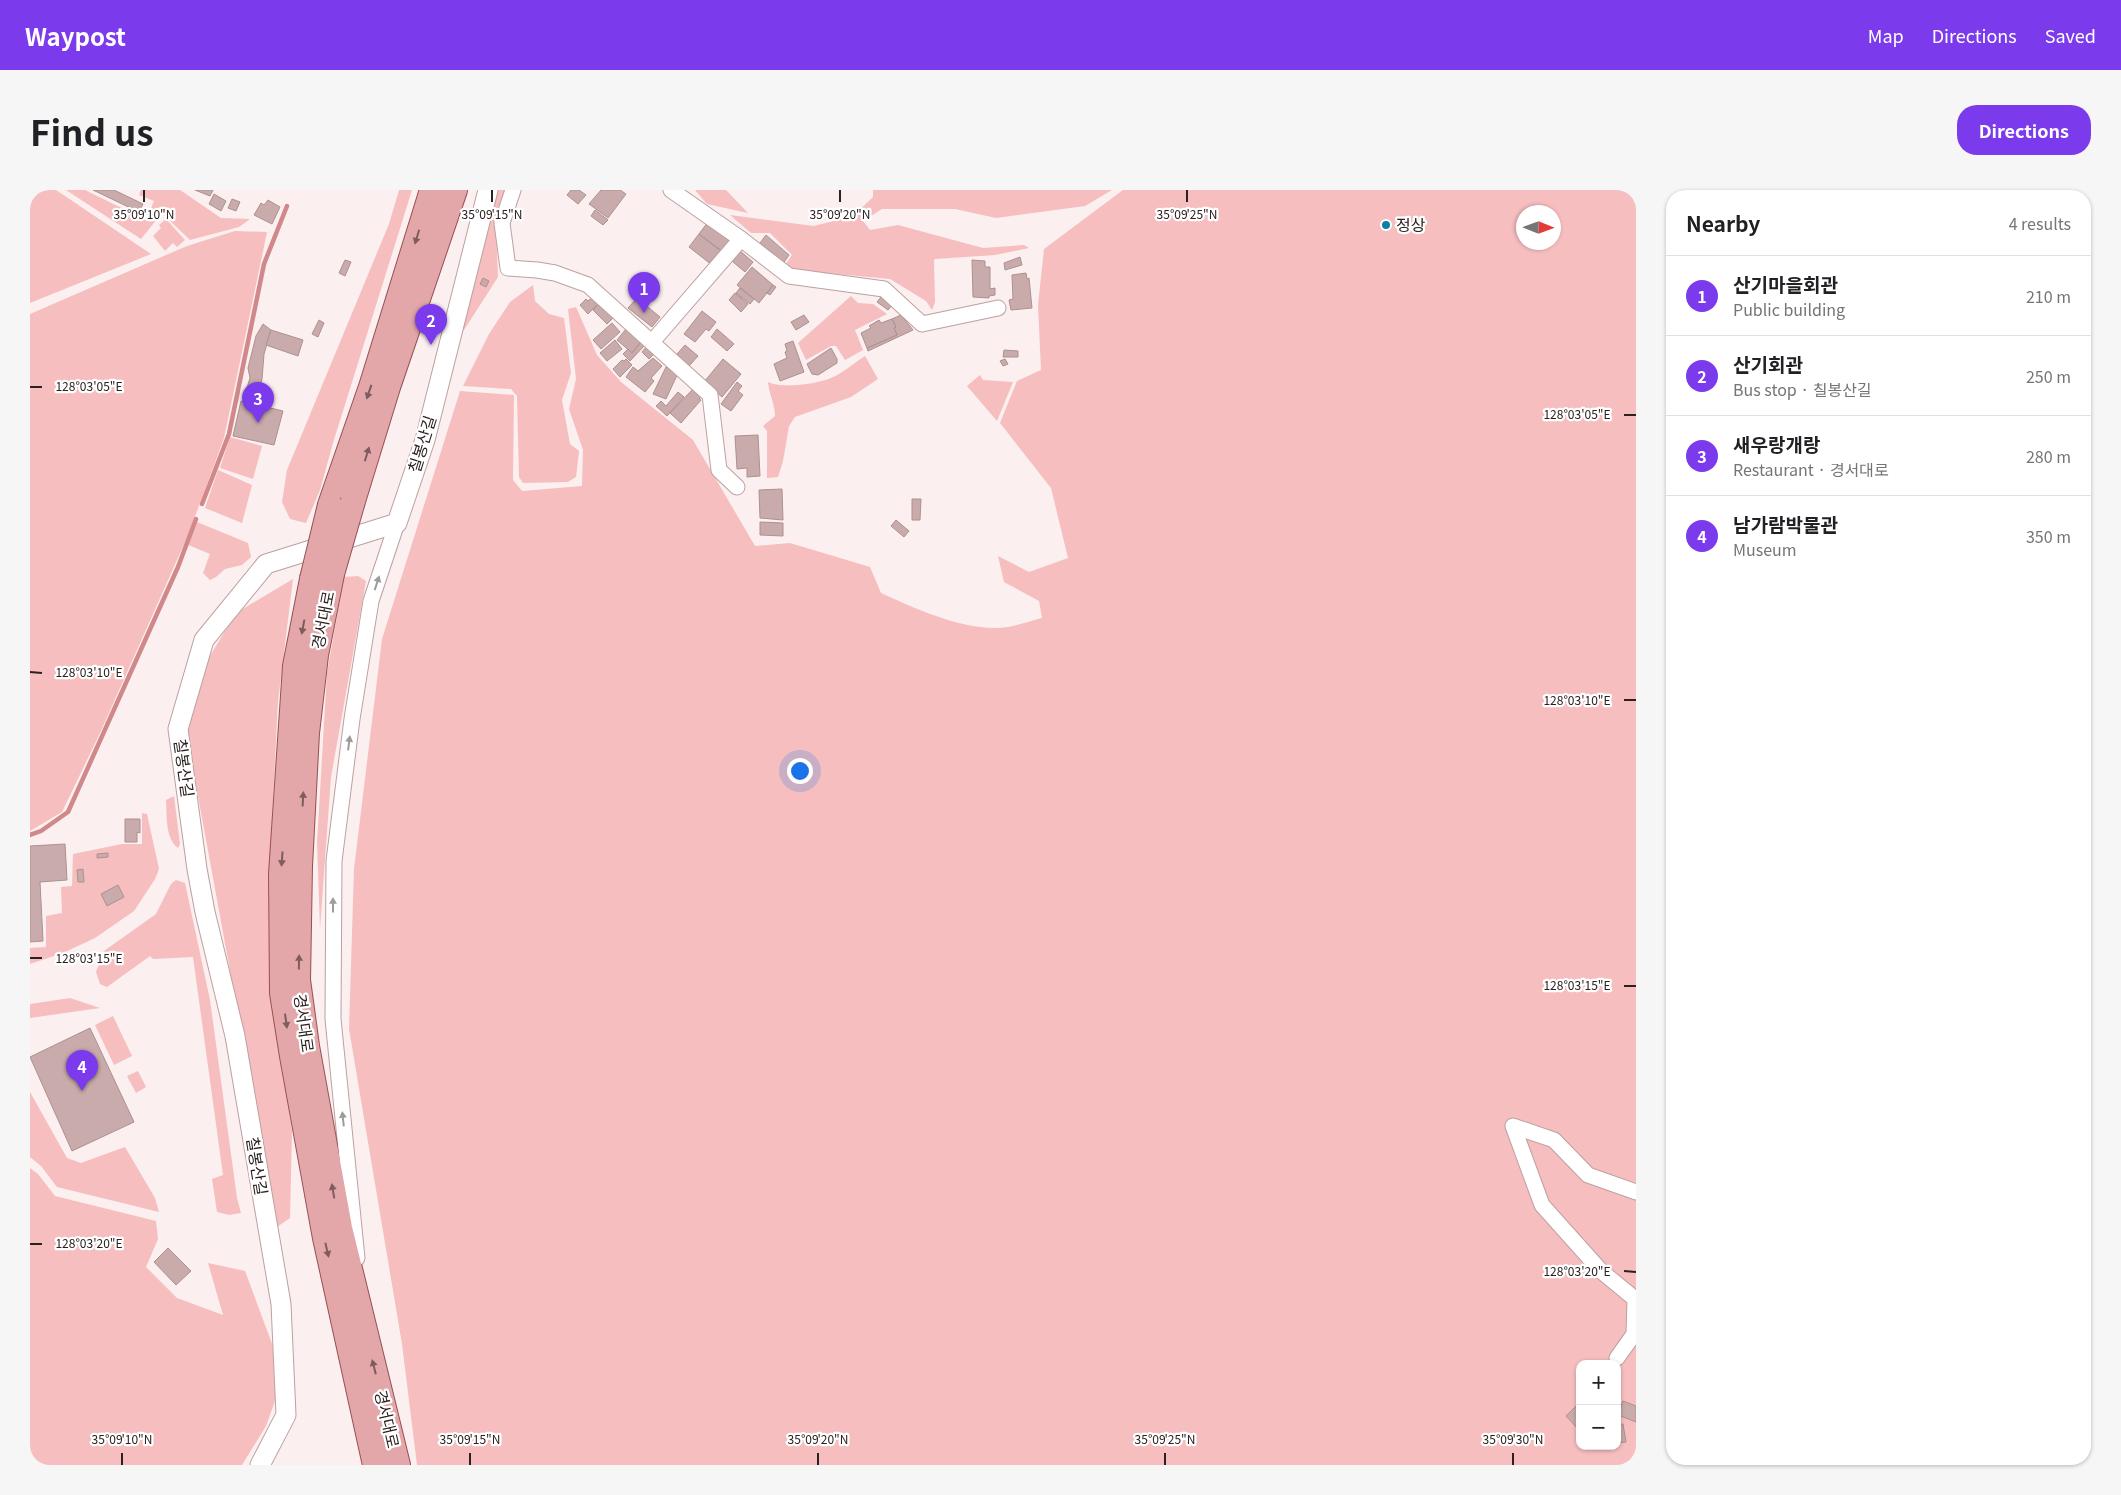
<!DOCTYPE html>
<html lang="en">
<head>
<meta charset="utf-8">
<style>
  body { margin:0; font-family:Georgia,"Noto Sans KR",serif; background:#f6f6f6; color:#202124 }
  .controls { position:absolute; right:15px; bottom:15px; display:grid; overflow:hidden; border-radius:10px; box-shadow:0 1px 4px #0004 }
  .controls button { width:45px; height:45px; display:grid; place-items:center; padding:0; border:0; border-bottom:1px solid #e0e0e0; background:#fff; color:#202124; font:25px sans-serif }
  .compass { position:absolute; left:1486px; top:15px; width:45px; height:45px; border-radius:50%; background:#fff; box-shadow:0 1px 4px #0004; rotate:91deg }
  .you { position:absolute; left:769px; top:580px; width:18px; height:18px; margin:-12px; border:4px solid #fff; border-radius:50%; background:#1a73e8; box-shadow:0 0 0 8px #1a73e833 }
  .badge { display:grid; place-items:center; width:32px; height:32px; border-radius:50%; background:#7c3aed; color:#fff; font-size:16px; font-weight:700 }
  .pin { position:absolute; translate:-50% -41px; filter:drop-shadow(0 1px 2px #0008) }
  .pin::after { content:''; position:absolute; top:26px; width:18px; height:15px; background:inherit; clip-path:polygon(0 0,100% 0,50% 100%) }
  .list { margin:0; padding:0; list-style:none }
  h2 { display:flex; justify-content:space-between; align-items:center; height:65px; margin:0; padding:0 20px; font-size:21px }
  h2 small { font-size:16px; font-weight:400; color:#757577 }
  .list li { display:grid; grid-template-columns:32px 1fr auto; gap:15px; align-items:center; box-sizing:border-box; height:80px; padding:0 20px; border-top:1px solid #e0e0e0 }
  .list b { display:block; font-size:19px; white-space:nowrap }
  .list p { margin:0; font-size:16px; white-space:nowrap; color:#757577 }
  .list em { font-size:16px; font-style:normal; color:#757577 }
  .map { position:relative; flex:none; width:1606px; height:1275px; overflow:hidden; border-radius:20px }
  header { display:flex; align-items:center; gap:30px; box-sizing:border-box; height:70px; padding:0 25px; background:#7c3aed; color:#fff }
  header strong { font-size:24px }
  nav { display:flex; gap:28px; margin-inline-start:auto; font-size:18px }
  .intro { display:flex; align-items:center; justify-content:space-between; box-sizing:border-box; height:120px; padding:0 30px }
  h1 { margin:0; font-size:35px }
  .button { padding:12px 22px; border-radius:20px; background:#7c3aed; color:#fff; font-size:18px; font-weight:700 }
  main { display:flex; gap:30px; padding:0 30px }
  aside { flex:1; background:#fff; border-radius:20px; box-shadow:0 1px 4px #0004 }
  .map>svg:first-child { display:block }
  .green { fill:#f6bebf; fill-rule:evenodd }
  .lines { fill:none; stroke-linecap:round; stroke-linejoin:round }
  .stream { stroke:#d0888a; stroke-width:4.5 }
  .building { fill:#c9abab; stroke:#ad9090 }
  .minor-casing { stroke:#bda0a0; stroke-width:17 }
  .tertiary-casing { stroke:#bda0a0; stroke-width:21 }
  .primary-casing { stroke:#975054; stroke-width:26 }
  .minor { stroke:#fff; stroke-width:15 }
  .tertiary { stroke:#fff; stroke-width:19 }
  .primary { stroke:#e3a6a9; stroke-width:24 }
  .primary-bridge-casing { stroke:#975054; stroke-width:26; stroke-linecap:butt }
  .primary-bridge { stroke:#e3a6a9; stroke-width:24 }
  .oneway { fill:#7e5d5e }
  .oneway2 { fill:#a09b9b }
  .ticks { fill:none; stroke:#2c2121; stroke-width:2 }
  .poi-dot { fill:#0981a7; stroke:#fff; stroke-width:2 }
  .labels { text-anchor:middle; stroke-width:4.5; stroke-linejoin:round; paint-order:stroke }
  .poi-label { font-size:16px; fill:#2c2121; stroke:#fff; text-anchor:start }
  .street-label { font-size:16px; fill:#2c2121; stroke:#fff }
  .ticks-label { font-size:12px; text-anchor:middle; fill:#2c2121; stroke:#fff; stroke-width:4.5; stroke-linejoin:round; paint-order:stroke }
</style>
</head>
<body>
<header>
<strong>Waypost</strong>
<nav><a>Map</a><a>Directions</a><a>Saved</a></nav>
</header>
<div class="intro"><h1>Find us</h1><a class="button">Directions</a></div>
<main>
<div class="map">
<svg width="1606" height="1275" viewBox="0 0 1606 1275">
  <rect width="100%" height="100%" fill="#fbefef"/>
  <g class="green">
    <path d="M0,0H26L121,64L0,113Z"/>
    <path d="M36,0H55L116,30L124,11L109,5L111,0H150L191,28L220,29L209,37L160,50L132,23L111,49Z"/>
    <path d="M369,0H382L303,253L290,300L276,333L260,329L252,312L257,280L359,34Z"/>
    <path d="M466,0H475L466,40L468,87L434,140L429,137Z"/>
    <path d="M665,0H696L718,23L677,14Z"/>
    <path d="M843,0H1082L1055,16L966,28L925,19H852L833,31L840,40L868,35L953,58L994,55L999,58L965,65L905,69L904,70L905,112L902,120L896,111L860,89L764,80L755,75L762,65L740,43H721L700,25L784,36L823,26L843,7Z"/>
    <path d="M1093,0H1606V1275H387L372,1154L319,839L324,679L352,449L430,201L484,205L483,290L492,301L552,296L553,260L539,219L546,189L538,119L546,117L567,165L591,192L663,250L725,356L760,353L840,377L851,403C886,419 938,443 978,437C989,435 1000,431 1012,428L1009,411L974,392L968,366L999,382L1038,368L1021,298L970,233L987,191L1011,180L1008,115L1014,59ZM1494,22H1524V52H1494ZM1550,1174H1587V1256H1550Z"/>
    <path d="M136,29L155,50L147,57L143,53L135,61L123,46L131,38L129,35Z"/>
    <path d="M205,41L237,42L194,248L159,343L70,543L32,622L0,641V124L157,56Z"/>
    <path d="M503,95L505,111L519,124L534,128L541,183L532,210L540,254L549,261L546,287L538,292L493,293L489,287L487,206L481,199L433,196L459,144L480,112Z"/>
    <path d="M821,106L828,113L843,114L857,124L825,140L833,160L815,170L806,156H801L776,170L768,153Z"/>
    <path d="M835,166L848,189L821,207L765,227L759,236L753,271L748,287L737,288V241L733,236L745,226C745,214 739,204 738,192C752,199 787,194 801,188C813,183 824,173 835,166Z"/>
    <path d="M950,185L953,190L983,192L967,231L937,196Z"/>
    <path d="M200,247L232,256L223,289L190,278Z"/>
    <path d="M188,280L222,295L212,333L175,318Z"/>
    <path d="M167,332L218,353L221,367L212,375L195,379L186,387L180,390L173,383L180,364L156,354Z"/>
    <path d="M328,386L336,391L301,587L290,738L287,653L297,483L314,387Z"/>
    <path d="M263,389L248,511L240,670L245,818L262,941L260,1028L247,1037L155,535L172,479L206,423Z"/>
    <path d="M144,606L150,654L148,658C135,648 137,626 136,610Z"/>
    <path d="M112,623L117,624L129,679L125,689L104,721L65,748L33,763L0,774V758L16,757V726L32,723L31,697L42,696L43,664L92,654H112Z"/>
    <path d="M146,690L155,693L180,810L207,1008L211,1023L199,1025L187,1022L182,989L193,985L163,767L123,769L120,766L77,797L70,794L66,782L74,761L126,724L141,694Z"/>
    <path d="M40,808L70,818L0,828V814Z"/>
    <path d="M83,826L102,866L84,875L65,835Z"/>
    <path d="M108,881L116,897L106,903L97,886Z"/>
    <path d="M0,902L37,968L51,973L95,957L125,1008L129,1022L27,997L11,976L0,967Z"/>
    <path d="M0,978L8,984L25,1006L126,1031L128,1049L116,1077L147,1108L193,1125L178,1073L215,1081L254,1186L236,1236L212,1275H0Z"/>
  </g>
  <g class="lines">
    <g class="stream">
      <path d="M172,314L199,244L234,74L257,16"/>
      <path d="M0,645L11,641L38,622L148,377L166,329"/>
    </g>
  </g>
  <g class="building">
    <path d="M63,0H84L113,14L109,22Z"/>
    <path d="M165,0H183L180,6Z"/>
    <path d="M541,0H549L556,5L548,14L537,5Z"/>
    <path d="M571,0H590L596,4L578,28L559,14Z"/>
    <path d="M184,4L196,11L191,21L179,14Z"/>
    <path d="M202,9L210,12L206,21L198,18Z"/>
    <path d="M238,10L250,17L242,34L224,25L231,13L234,15Z"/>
    <path d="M565,20L578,30L573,35L561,26Z"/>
    <path d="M678,32L701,49L692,61L669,44Z"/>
    <path d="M669,44L692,62L682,75L659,57Z"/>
    <path d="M736,45L759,65L752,75L727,57Z"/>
    <path d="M710,61L723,72L715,82L702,71Z"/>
    <path d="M990,67L992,75L975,80L974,73Z"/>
    <path d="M315,70L321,72L315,86L309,83Z"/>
    <path d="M942,70L955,71V77H960V99L965,98V105L959,106V108L943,107Z"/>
    <path d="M722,77L743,95L729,113L707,95Z"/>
    <path d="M996,83L997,89L999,88L1002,118L981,120L979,110L983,109L982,85Z"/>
    <path d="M453,88L459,91L456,97L450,94Z"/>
    <path d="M743,95L746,97L740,105L737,103Z"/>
    <path d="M710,98L724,109L720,114L706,103Z"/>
    <path d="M705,103L718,114L711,122L699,110Z"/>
    <path d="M563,107L569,113L558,124L550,115L556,109L558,111Z"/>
    <path d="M851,107L862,115L858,120L847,112Z"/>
    <path d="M607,108L630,127L622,137L598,118Z"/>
    <path d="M571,111L585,126L577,134L563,120Z"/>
    <path d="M672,121L686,132L679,141L676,139L665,152L654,144Z"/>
    <path d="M774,125L779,132L766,140L761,132Z"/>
    <path d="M871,125L883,140L838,161L837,158L867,145L864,138L866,137L862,129Z"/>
    <path d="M862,129L866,137L864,138L867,145L837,158L831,143L841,138L839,136L849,130L851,133Z"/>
    <path d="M289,130L294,133L288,147L282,144Z"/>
    <path d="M582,133L590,142L571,159L563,150Z"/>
    <path d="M233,134L241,140L234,164L232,189L227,208L215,204L220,188L218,178L226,146Z"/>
    <path d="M596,139L611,152L602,163L587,150Z"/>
    <path d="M687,139L704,154L697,161L681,147Z"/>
    <path d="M241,140L273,150L268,166L236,155Z"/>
    <path d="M585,150L592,159L577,171L570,163Z"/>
    <path d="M763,151L774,182L750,191L744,174L757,168L755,162L757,161L755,154Z"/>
    <path d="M611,152L614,156L600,171L593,164L598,159L602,163Z"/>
    <path d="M655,155L668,166L659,176L647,164Z"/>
    <path d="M617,156L625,163L619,169L612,162Z"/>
    <path d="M801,158L807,169V173L788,185L782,184L777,174Z"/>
    <path d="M974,160L988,161V167H973Z"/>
    <path d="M623,168L632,176L621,188L624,191L615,202L596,187L603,177L608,181Z"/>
    <path d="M596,169L602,175L590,187L583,179L592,170L594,171Z"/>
    <path d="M693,169L711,184L692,207L674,192Z"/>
    <path d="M975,169L978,174L973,176L970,171Z"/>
    <path d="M636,177L648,183L636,209L623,204Z"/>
    <path d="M707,192L712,196L708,201L713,205L701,221L691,214Z"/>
    <path d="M664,198L672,205L669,209L671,210L651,233L640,223Z"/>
    <path d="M648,202L654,207L637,226L626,216L631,211L636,216Z"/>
    <path d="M211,211L253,221L244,255L203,246Z"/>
    <path d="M728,245L730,286L717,287V278L707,279L705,246Z"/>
    <path d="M752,299L753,330L730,328L729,300Z"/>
    <path d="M882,309H891L890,330H882Z"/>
    <path d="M866,330L879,341L874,347L861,336Z"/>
    <path d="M730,332L753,333V346L730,345Z"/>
    <path d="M95,629H110V643L107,642V652H95Z"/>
    <path d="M35,654L37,690L10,692L13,751L0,752V656Z"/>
    <path d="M78,663V667L67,668V664Z"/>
    <path d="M53,679L54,692H48L47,680Z"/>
    <path d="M88,695L94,707L77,716L71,704Z"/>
    <path d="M60,838L104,932L42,961L0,867Z"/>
    <path d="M138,1058L161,1081L146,1095L124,1072Z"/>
    <path d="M1593,1211L1606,1216V1232L1588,1225Z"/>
    <path d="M1550,1212V1239L1549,1240L1536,1226Z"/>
    <path d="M1593,1234L1596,1252L1587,1253V1235Z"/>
  </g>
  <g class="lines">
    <g class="minor-casing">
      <g id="minor">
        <path d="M483,0L472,33L478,78L507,80L525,83L558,95L680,205L689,280L707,297"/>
        <path d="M641,0L711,49L759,86L854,99L892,134L968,118"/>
        <path d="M622,152L711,49"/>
        <path d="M327,1068L303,829L304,671L322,529L341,411L367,333"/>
        <path d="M1587,1168L1604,1144L1605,1109L1571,1081L1512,1015L1483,936L1524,950L1558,985L1606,1002"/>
      </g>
    </g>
    <g class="tertiary-casing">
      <path id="tertiary" d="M230,1275L256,1225L251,1114L205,846L175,722L167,679L148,539L174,450L236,374L367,333L395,250L458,0"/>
    </g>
    <g class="primary-casing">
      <g id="primary">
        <path d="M323,311L358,197L425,0"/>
        <path d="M300,315L341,197L402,0"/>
        <path d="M302,384L286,465L277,543L270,676L268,790L277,856L310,1038L368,1275"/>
        <path d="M282,389L265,476L251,684L252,803L262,866L295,1048L345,1275"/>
      </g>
    </g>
    <use href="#minor" class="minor"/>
    <use href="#tertiary" class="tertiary"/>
    <use href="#primary" class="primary"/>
    <g class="primary-bridge-casing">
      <g id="primary-bridge">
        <path d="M302,384L323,311"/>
        <path d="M282,389L300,315"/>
      </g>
    </g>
    <use href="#primary-bridge" class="primary-bridge"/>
  </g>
  <defs><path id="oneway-solid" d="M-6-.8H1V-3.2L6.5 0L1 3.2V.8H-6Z" transform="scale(1.25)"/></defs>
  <g class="oneway">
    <use href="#oneway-solid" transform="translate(387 47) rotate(107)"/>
    <use href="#oneway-solid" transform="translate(339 202) rotate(109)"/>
    <use href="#oneway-solid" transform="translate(337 264) rotate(-73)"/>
    <use href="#oneway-solid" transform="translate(273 437) rotate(101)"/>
    <use href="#oneway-solid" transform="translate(273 609) rotate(-87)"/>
    <use href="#oneway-solid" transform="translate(252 669) rotate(94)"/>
    <use href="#oneway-solid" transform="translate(269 772) rotate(-89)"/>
    <use href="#oneway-solid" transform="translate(256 831) rotate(82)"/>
    <use href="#oneway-solid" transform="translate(303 1001) rotate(-100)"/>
    <use href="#oneway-solid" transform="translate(297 1060) rotate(77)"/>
    <use href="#oneway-solid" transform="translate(344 1177) rotate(-104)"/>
  </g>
  <g class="oneway2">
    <use href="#oneway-solid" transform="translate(347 393) rotate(-72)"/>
    <use href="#oneway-solid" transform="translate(319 553) rotate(-83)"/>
    <use href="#oneway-solid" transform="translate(303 715) rotate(-90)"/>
    <use href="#oneway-solid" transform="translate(313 929) rotate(-96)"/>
  </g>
  <path class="ticks" d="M114,12V0M462,12V0M810,12V0M1157,12V0M0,197H12M1594,225H1606M0,482L12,483M1594,510H1606M0,768H12M1594,796H1606M0,1054H12M1594,1081L1606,1082M92,1275V1263M440,1275V1263M788,1275V1263M1135,1275V1263M1483,1275V1263"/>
  <circle class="poi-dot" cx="1356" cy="35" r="5"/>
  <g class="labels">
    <g class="poi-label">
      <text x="1366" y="41">정상</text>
    </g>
    <g class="street-label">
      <text transform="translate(392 254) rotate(-73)" y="6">칠봉산길</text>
      <text transform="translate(293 430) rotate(-79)" y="6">경서대로</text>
      <text transform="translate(154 578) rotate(82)" y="6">칠봉산길</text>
      <text transform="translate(274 833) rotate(82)" y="6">경서대로</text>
      <text transform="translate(227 976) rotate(81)" y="6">칠봉산길</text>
      <text transform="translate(357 1229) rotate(77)" y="6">경서대로</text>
    </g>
  </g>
  <g class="ticks-label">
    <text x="114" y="29">35°09'10"N</text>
    <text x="462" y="29">35°09'15"N</text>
    <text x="810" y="29">35°09'20"N</text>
    <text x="1157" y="29">35°09'25"N</text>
    <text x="59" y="201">128°03'05"E</text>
    <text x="1547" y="229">128°03'05"E</text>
    <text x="59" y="487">128°03'10"E</text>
    <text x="1547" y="515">128°03'10"E</text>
    <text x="59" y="773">128°03'15"E</text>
    <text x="1547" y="800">128°03'15"E</text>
    <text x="59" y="1058">128°03'20"E</text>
    <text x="1547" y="1086">128°03'20"E</text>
    <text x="92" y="1254">35°09'10"N</text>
    <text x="440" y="1254">35°09'15"N</text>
    <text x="788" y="1254">35°09'20"N</text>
    <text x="1135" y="1254">35°09'25"N</text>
    <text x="1483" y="1254">35°09'30"N</text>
  </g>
</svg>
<div class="controls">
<button>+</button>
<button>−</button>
</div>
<svg class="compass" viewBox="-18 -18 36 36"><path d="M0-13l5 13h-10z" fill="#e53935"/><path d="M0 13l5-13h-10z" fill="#757577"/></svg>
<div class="you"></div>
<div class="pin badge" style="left:614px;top:123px">1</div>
<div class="pin badge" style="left:401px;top:155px">2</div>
<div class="pin badge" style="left:228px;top:233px">3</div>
<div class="pin badge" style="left:52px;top:901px">4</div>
</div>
<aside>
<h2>Nearby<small>4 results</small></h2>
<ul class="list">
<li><span class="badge">1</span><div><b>산기마을회관</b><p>Public building</p></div><em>210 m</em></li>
<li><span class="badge">2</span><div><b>산기회관</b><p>Bus stop · 칠봉산길</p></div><em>250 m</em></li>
<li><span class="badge">3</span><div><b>새우랑개랑</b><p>Restaurant · 경서대로</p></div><em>280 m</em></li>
<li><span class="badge">4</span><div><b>남가람박물관</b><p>Museum</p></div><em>350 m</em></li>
</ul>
</aside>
</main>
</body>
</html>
